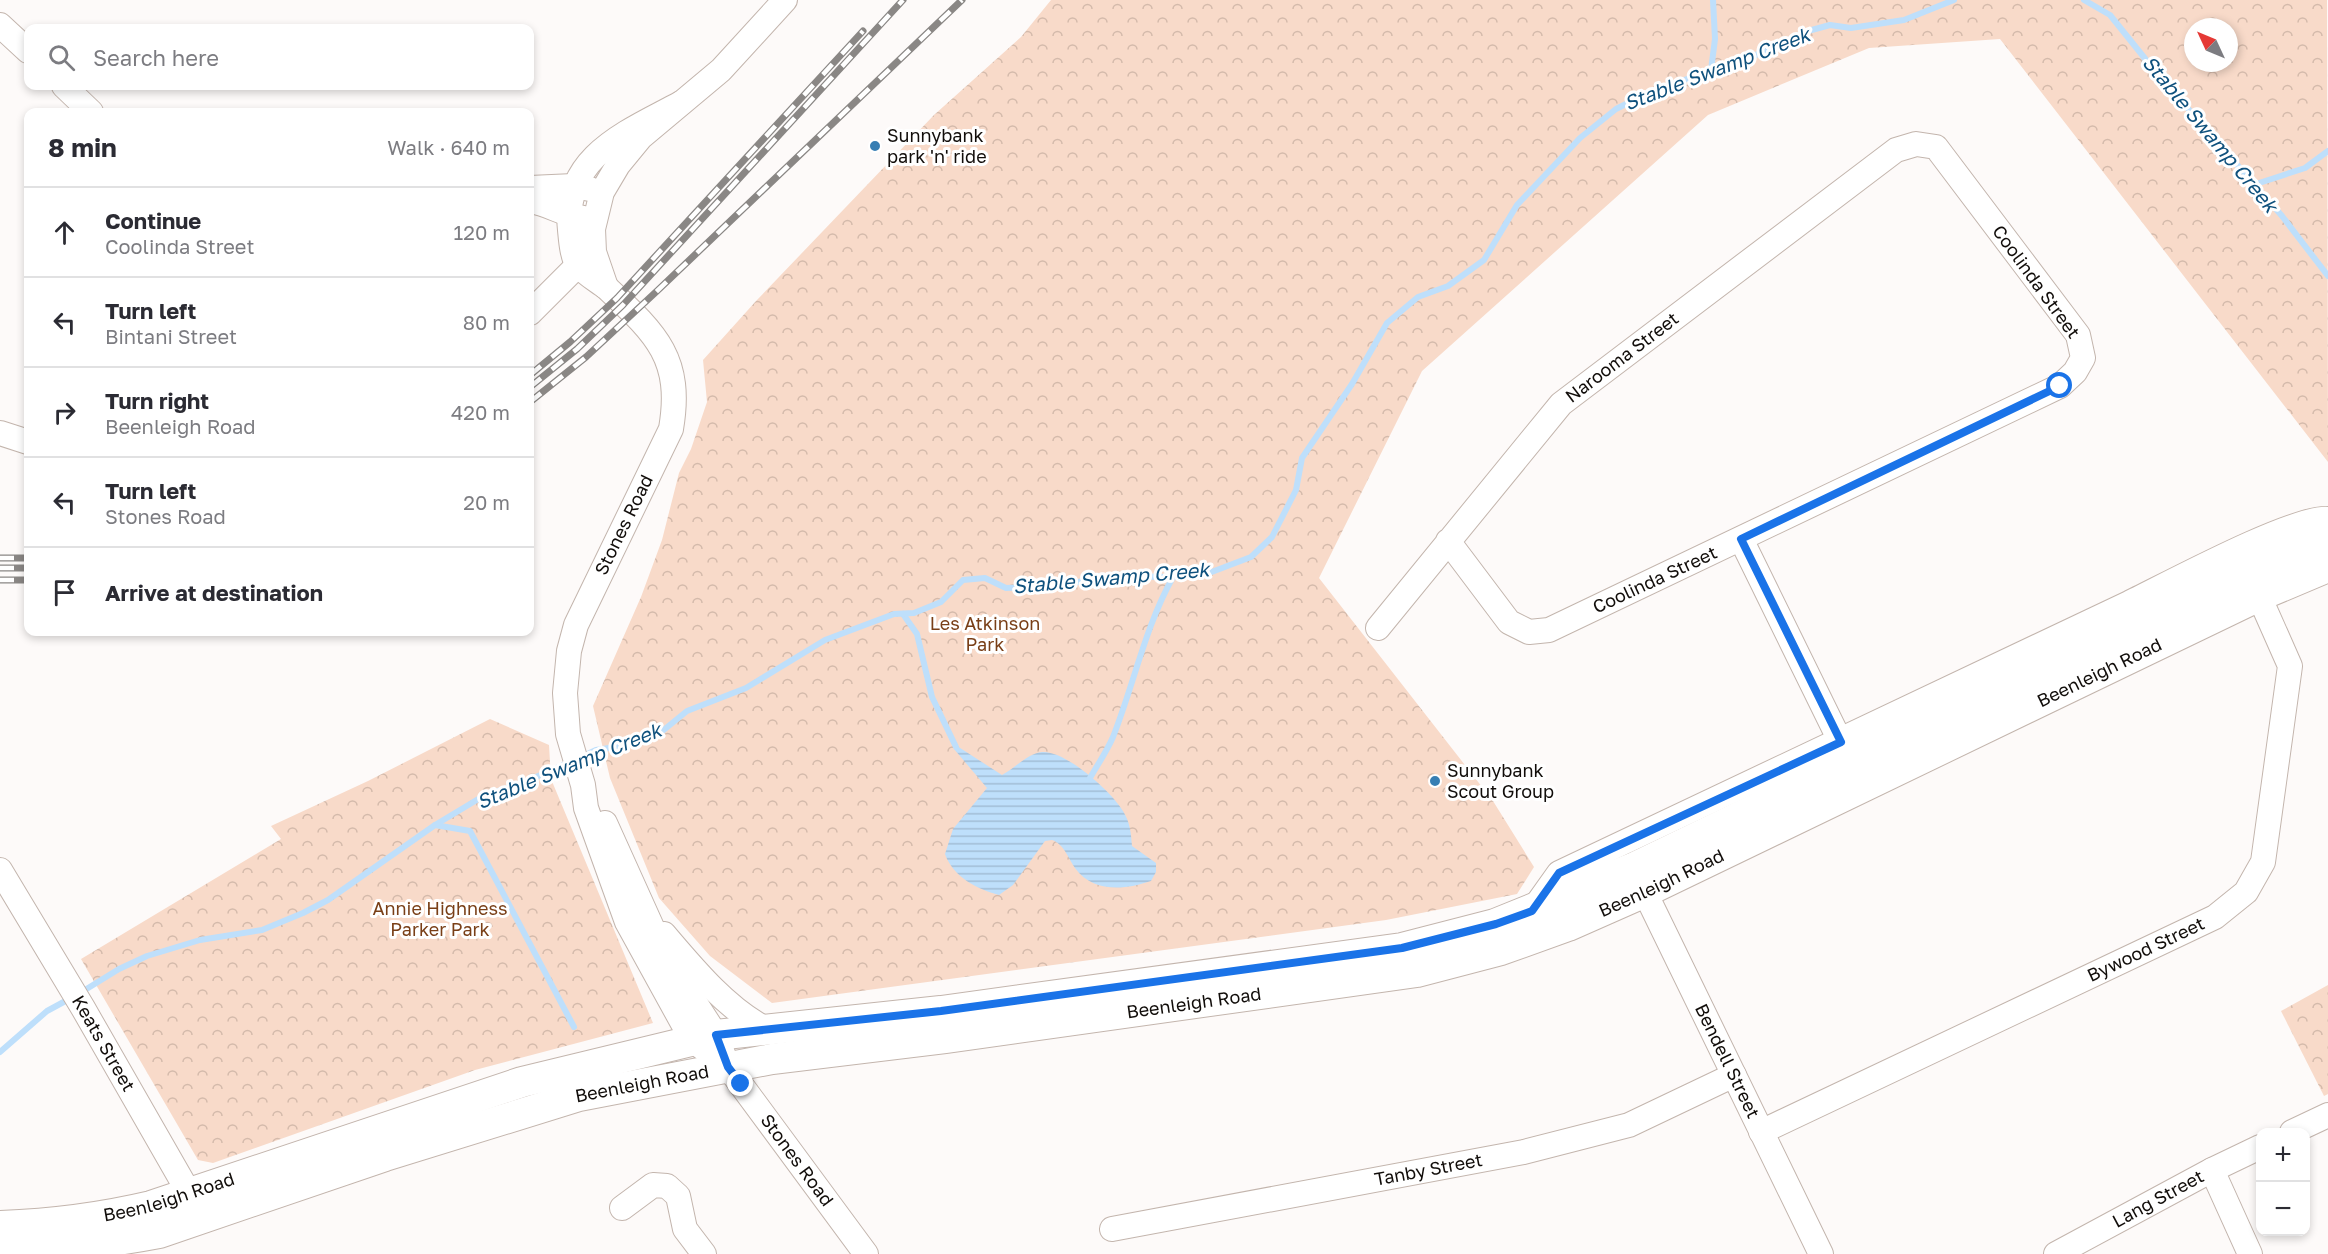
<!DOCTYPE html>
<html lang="en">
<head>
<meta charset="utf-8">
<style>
  body { margin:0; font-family:"Golos Text",sans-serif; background:#f2f2f3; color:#2b2b33 }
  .controls { position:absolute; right:18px; bottom:18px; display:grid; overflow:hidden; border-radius:12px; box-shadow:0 3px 9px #0003 }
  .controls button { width:54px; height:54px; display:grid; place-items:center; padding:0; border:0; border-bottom:2px solid #e1e1e2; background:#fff; color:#2b2b33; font:30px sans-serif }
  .compass { position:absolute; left:2184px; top:18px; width:54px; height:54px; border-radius:50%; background:#fff; box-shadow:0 3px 9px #0003; rotate:314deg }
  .stop { position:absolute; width:18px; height:18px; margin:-14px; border:4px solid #1a73e8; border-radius:50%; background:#fff }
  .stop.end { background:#1a73e8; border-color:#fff; box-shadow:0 2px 6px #0008 }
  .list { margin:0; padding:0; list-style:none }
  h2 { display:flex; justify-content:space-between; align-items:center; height:78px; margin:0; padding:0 24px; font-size:26px }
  h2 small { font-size:20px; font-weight:400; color:#7c7c81 }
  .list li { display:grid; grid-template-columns:39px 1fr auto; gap:18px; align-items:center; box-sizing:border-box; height:90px; padding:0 24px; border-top:2px solid #e1e1e2 }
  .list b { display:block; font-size:22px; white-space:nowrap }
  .list p { margin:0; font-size:20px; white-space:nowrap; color:#7c7c81 }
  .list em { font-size:20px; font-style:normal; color:#7c7c81 }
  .icon { flex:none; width:33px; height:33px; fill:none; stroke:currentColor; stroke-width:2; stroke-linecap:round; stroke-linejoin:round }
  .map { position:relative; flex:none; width:2328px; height:1254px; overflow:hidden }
  .search { position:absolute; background:#fff; box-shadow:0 3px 9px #0003; left:24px; top:24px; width:510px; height:66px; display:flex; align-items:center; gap:15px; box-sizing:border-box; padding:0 21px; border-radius:12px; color:#7c7c81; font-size:22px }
  .panel { position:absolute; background:#fff; box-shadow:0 3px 9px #0003; left:24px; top:108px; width:510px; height:528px; border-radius:12px }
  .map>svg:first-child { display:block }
  .park { fill:url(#park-crowns); fill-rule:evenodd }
  .water { fill:url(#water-rules) }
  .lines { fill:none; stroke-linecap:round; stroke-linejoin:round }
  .stream { stroke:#bedffb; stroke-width:6 }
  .minor-casing { stroke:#c3b5ad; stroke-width:26 }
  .major-casing { stroke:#c3b5ad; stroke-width:32 }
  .minor { stroke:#fff; stroke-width:24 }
  .major { stroke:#fff; stroke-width:30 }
  .rail-casing { stroke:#8a8785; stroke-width:7 }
  .rail { stroke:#fff; stroke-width:4.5; stroke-dasharray:14; stroke-linecap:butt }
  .route { stroke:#1a73e8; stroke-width:8 }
  .poi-dot { fill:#377eb3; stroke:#fff; stroke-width:2 }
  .labels { text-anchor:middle; stroke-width:6; stroke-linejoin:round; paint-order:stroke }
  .poi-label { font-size:18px; fill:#110d0a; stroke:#fff; text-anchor:start }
  .street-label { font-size:18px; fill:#110d0a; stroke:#fff }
  .park-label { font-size:18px; fill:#793f17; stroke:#fff }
  .water-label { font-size:20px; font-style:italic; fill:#0f517d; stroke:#fff }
</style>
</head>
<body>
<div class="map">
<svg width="2328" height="1254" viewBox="0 0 2328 1254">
  <defs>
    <pattern id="park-crowns" width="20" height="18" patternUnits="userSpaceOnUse" patternTransform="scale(1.5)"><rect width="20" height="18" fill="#f8dac9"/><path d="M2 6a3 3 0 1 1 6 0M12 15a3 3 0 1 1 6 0" fill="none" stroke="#d4baab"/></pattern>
    <pattern id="water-rules" width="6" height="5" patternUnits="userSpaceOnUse" patternTransform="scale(1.5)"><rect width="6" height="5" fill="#bedffb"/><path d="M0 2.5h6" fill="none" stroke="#a2bed6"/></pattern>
  </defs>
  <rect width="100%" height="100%" fill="#fdfaf9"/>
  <g class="park">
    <path d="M1051,0H2327L2328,462L2000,39L1869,48L1708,115L1422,371L1319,578L1493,801L1534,867L1517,894L1386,920L772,1003L710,956L659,898L610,778L593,706L641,597L662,540L679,473L691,449L707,402L703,360L756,301L934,115L1021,37ZM2193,27H2229V63H2193Z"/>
    <path d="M490,719L549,745L551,779L653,1023L475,1070L213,1163L198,1160L81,959L281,839L271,826L368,781Z"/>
    <path d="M2328,985V1094L2324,1096L2281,1011Z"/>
  </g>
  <path class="water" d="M957,746L1002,775C1015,768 1027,754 1042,752C1065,750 1111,791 1123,811C1130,822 1131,833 1132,846L1156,863V872L1151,881C1125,890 1093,893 1075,868C1068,858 1064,844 1052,840L1045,841L1013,885L999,895C977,889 953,877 945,854L953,829L987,788L954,749Z"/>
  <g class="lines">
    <g class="stream">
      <path d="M2084,0L2110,15L2155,71L2282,216L2328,276"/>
      <path d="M1711,70L1715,39L1713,0"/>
      <path d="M2253,185L2305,168L2328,151"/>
      <path d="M903,614L917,634L932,697L956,747"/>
      <path d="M579,758L596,750L634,744L660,733L687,711L746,688L825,640L894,614L914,613L941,602L963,580L985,578L1006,588L1069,585L1097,576L1173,577L1209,573L1251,557L1272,537L1296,490L1302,458L1352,384L1387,323L1418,297L1448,286L1484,260L1517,205L1580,138L1616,109L1654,90L1747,59L1808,31L1830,25L1851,28L1904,20L1954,0"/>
      <path d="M1090,778C1098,764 1107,751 1113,737C1134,684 1145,627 1173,577"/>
      <path d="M435,825L470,831L574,1027"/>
      <path d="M80,993L119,969L147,956L200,940L262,930L303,913L328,900L435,825L485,795L520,784L570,762"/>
      <path d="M0,1052L47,1011L71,998"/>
    </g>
    <g class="minor-casing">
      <g id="minor">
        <path d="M0,25L28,51"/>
        <path d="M64,86L91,112"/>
        <path d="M681,103C628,132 562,156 570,230C571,240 572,257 578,265C585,274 598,281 607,288C656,334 683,358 671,429L576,625L569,651L565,693L568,734L583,785L586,808L627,922L692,1040L728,1067"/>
        <path d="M530,188L574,186L590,189"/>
        <path d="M530,201C549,204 564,215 584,218"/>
        <path d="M606,287L594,252L593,229L602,192L618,165L641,137L721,70L785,0"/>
        <path d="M530,313L578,265"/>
        <path d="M0,433L28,442"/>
        <path d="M1741,539L1847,755"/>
        <path id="s1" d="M1378,628L1561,404L1896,150L1916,144L1936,147L2078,335L2083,358L2075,372L2060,386L1549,630L1529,632L1509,622L1448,541"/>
        <path id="s2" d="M605,823L665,956L716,1035L728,1067L866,1254"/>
        <path id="s3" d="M0,870L83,1008L197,1207"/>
        <path id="s4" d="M1637,876L1821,1254"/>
        <path d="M1532,911L1559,873C1750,784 1940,694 2129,603C2166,585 2296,515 2328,519"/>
        <path d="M664,934C693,968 725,1007 764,1028"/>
        <path id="s5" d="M1761,1132L2215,917L2246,892L2263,862L2290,666L2259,596"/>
        <path d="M2292,1132L2328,1115"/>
        <path d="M2212,1170L2250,1254"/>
        <path d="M622,1208L653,1185L667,1186L678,1196L685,1229L704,1254"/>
        <path id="s6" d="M1112,1229L1524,1152L1629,1125L1734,1075"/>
        <path id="s7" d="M2056,1254L2212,1170L2260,1147"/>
      </g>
    </g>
    <g class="major-casing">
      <g id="major">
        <path id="s8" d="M0,1226C52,1224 100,1218 151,1206L522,1082L716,1035L941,1011L1402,948L1495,924L1633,868L2266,563L2328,538"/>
        <path id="s9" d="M0,1249C54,1249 106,1243 159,1233L385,1156L579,1096L772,1059L945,1038L1417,972L1501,950L1568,926L1645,892L2259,596L2328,567"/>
      </g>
    </g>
    <use href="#minor" class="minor"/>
    <use href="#major" class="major"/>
    <g class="rail-casing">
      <g id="rail">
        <path d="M530,375L570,342L617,298L863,31"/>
        <path d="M530,387L577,349L623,305L903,0"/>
        <path d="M530,402L586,357L657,291L962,0"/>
        <path d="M0,558H28"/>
        <path d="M0,568H28"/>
        <path d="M0,580H28"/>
      </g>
    </g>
    <use href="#rail" class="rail"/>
  </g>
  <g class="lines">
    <path class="route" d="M741,1084L728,1067L716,1035L941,1011L1402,948L1496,924L1532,911L1559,873L1841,742L1741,539L2060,386"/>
  </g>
  <g class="poi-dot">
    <circle cx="875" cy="146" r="6"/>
    <circle cx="1435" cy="781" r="6"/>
  </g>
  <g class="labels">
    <g class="poi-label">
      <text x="887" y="142">Sunnybank<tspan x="887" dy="21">park 'n' ride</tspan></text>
      <text x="1447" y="777">Sunnybank<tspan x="1447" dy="21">Scout Group</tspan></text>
    </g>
    <g class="street-label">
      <text transform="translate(2036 282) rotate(54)" y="6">Coolinda Street</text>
      <text dy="6" stroke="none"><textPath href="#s1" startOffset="366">Narooma Street</textPath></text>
      <text transform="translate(624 525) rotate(-64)" y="6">Stones Road</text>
      <text transform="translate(1655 580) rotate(-25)" y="6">Coolinda Street</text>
      <text dy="6" stroke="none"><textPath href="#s9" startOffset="2196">Beenleigh Road</textPath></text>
      <text dy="6" stroke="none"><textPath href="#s9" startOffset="1710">Beenleigh Road</textPath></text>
      <text dy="6" stroke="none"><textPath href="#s5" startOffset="426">Bywood Street</textPath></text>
      <text dy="6" stroke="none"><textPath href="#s9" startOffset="1224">Beenleigh Road</textPath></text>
      <text dy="6" stroke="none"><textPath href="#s3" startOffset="202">Keats Street</textPath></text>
      <text dy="6" stroke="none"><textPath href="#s4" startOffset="206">Bendell Street</textPath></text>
      <text dy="6" stroke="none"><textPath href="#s9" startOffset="666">Beenleigh Road</textPath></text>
      <text dy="6" stroke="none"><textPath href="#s2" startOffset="390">Stones Road</textPath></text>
      <text dy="6" stroke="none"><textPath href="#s6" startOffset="322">Tanby Street</textPath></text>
      <text dy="6" stroke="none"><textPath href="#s8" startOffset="172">Beenleigh Road</textPath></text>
      <text dy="6" stroke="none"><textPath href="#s7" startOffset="116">Lang Street</textPath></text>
    </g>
    <g class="park-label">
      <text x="985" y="630">Les Atkinson<tspan x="985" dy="21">Park</tspan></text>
      <text x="440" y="915">Annie Highness<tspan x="440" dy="21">Parker Park</tspan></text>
    </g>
    <g class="water-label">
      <text transform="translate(1717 69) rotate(-21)" y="7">Stable Swamp Creek</text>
      <text transform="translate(2210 134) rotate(50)" y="7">Stable Swamp Creek</text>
      <text transform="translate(1111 578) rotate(-5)" y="7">Stable Swamp Creek</text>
      <text transform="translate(569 766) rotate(-22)" y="7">Stable Swamp Creek</text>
    </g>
  </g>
</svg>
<div class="controls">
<button>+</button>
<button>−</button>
</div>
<svg class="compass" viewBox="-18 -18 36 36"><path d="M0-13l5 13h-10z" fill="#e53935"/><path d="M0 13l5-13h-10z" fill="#7c7c81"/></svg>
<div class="stop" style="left:2060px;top:386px"></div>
<div class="stop end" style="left:741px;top:1084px"></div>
<div class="search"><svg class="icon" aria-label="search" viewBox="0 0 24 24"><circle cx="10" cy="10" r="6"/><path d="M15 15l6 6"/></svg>Search here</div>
<section class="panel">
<h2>8 min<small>Walk · 640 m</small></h2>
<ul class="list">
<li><svg class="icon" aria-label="ahead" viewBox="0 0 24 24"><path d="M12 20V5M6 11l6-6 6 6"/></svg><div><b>Continue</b><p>Coolinda Street</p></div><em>120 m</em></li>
<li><svg class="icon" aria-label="left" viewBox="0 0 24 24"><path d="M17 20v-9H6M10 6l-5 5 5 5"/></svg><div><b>Turn left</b><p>Bintani Street</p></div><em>80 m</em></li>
<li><svg class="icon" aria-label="right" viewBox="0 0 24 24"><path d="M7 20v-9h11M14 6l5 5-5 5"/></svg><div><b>Turn right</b><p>Beenleigh Road</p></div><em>420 m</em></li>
<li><svg class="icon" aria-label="left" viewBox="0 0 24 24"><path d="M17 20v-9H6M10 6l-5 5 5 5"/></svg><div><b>Turn left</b><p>Stones Road</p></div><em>20 m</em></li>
<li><svg class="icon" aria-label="arrive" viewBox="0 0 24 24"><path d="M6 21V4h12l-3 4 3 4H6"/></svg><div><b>Arrive at destination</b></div></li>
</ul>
</section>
</div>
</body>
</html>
